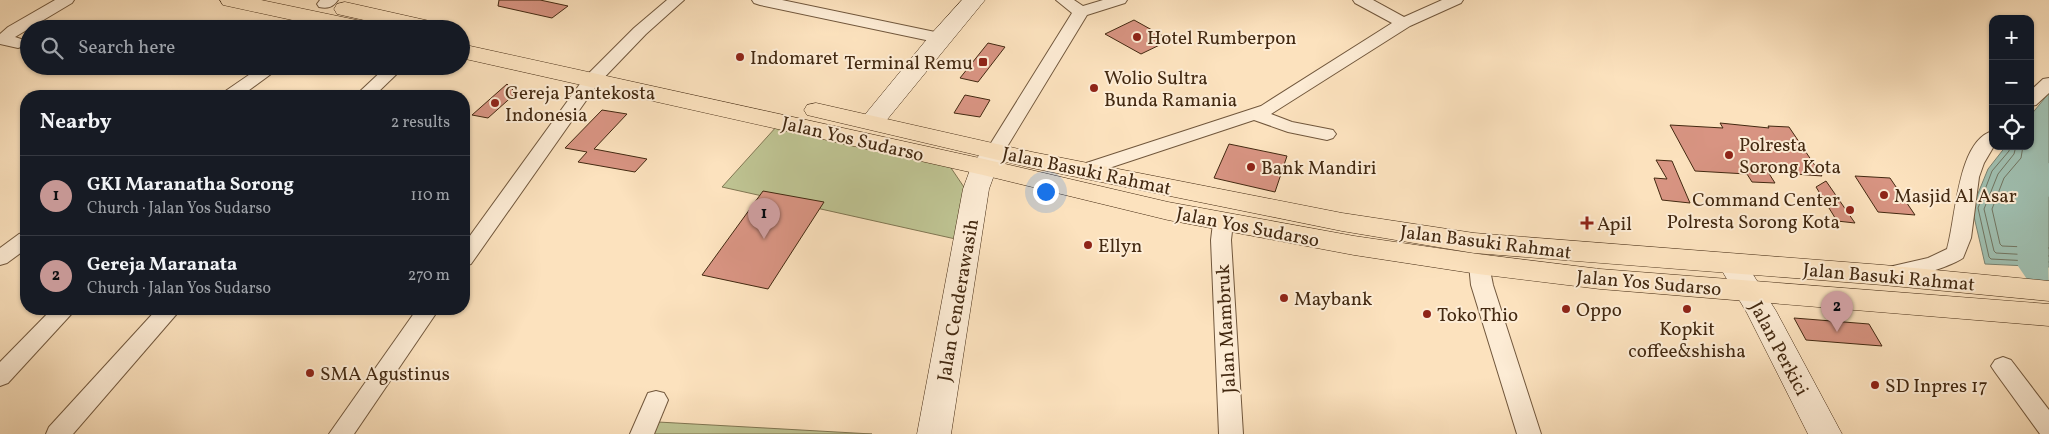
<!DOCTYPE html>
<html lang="en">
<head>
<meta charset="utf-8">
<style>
  body { margin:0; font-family:Vollkorn,serif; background:#242831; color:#f1f3f6 }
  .controls { position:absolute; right:15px; top:15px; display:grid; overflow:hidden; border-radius:10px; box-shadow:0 1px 4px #0004 }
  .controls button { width:45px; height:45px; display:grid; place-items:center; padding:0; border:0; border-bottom:1px solid #363941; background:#171b24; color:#f1f3f6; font:25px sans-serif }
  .you { position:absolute; left:1045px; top:191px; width:18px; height:18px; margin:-12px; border:4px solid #fff; border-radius:50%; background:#1a73e8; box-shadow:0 0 0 8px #1a73e833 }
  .badge { display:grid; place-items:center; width:32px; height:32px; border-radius:50%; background:#c59692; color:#111; font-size:16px; font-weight:700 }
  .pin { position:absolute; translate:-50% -41px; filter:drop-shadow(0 1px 2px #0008) }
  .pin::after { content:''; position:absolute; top:26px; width:18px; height:15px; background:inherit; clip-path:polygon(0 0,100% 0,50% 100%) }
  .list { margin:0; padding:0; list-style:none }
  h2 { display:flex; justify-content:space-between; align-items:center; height:65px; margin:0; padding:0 20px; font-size:21px }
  h2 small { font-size:16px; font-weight:400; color:#9ea1a6 }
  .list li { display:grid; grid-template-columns:32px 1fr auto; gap:15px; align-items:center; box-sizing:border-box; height:80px; padding:0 20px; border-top:1px solid #363941 }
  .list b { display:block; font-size:19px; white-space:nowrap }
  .list p { margin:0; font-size:16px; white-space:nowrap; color:#9ea1a6 }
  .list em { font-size:16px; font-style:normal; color:#9ea1a6 }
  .icon { flex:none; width:28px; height:28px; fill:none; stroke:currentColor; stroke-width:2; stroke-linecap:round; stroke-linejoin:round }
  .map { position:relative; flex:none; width:2049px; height:434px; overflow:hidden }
  .search { position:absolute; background:#171b24; box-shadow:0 1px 4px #0004; left:20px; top:20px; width:450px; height:55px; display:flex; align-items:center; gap:12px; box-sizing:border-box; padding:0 18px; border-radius:28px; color:#9ea1a6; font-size:19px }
  .panel { position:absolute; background:#171b24; box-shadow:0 1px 4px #0004; left:20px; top:90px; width:450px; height:225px; border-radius:20px }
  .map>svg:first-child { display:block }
  .green { fill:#bec392; stroke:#807652 }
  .water { fill:#9fbeaf; stroke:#7a8270 }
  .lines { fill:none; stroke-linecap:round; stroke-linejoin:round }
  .shore { stroke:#717460; stroke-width:1 }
  .river { fill:#9fbeaf; fill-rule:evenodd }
  .building { fill:#d89482; stroke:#432911 }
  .street-casing { stroke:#71573c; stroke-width:2 }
  .secondary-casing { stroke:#432911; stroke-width:1 }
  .highway-casing { stroke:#432911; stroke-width:1 }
  .street { fill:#fdecd5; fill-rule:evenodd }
  .secondary { fill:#fdecd5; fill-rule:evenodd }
  .highway { fill:#fce2be; fill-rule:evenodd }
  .poi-dot { fill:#8f2418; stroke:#fdecd5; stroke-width:2 }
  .labels { text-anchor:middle; stroke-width:4; stroke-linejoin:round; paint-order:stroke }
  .poi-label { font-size:19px; fill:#432911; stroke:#fdecd5; text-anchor:start }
  .street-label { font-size:19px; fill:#432911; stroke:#fdecd5 }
</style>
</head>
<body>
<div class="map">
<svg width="2049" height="434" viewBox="0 0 2049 434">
  <rect width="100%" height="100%" fill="#fce2be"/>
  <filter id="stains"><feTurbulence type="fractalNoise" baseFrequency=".004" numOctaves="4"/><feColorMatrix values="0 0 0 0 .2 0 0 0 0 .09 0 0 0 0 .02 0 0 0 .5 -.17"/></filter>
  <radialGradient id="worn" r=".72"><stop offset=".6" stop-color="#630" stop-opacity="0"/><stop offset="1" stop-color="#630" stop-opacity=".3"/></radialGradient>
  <g class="green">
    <path d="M777,126L949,165L970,196L960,240L722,187Z"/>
    <path d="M658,422L872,434H653Z"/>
  </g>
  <path class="water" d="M2049,93V267L1985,264L1972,208L1988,169L2006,146H2030V116Z"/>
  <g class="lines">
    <g class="shore">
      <path d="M2010,146L2009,151L1992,171L1978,208L1989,257L1991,259L2049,262"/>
      <path d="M2016,146L2014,154L1998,174L1984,209L1994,251L1996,253L2049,256"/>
      <path d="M2023,146L2021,158L2004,178L1992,209L2000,244L2002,246L2049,248"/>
    </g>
    <path class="river" d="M2049,163V196L2047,199L2049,297L2037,294L2018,266L2015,198L2038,166Z"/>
  </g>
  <g class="building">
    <path d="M499,0H540L568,6L552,18L498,6Z"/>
    <path d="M1134,20L1170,40L1141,54L1105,34Z"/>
    <path d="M988,43L1005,47L978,82L960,78Z"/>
    <path d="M507,84L516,93L488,118L472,115Z"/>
    <path d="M965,95L990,100L980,117L954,113Z"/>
    <path d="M602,110L627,114L594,149L647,159L635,172L578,162L587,152L565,148Z"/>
    <path d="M1720,123L1769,128L1768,126L1789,127L1822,176L1768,172L1775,183L1752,182L1747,174L1695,171L1670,125L1723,128Z"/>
    <path d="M1229,144L1287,156L1275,192L1214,178Z"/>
    <path d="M1656,160L1672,161L1690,203L1662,200L1654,178L1667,179Z"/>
    <path d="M1855,176L1890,178L1915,215L1878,212Z"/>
    <path d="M1826,181L1855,223L1837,221L1816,187Z"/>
    <path d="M763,191L824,202L768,289L702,275Z"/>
    <path d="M1794,318L1869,324L1882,346L1806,340Z"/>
  </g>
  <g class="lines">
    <g class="street-casing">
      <g id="street">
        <path d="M55,0H74L72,3L15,37L24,40L26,43L24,46L18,48L0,44V34L8,27Z"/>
        <path d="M320,0H338C333,7 328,9 319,7L317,4Z"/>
        <path d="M667,0H684L646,34L597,85L471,264L464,266V244L585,77L634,28Z"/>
        <path d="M752,0H782L940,33L946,35L948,38L946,41L940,43L760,5L754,3Z"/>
        <path d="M1056,0H1074L1083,6L1103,0H1127L1125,3L1087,15L1002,155L995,157L988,155L986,151L1072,13Z"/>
        <path d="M1353,0H1373L1404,17L1442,0H1463L1461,3L1410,26L1271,114L1292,122L1333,130L1336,134L1333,138L1327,140L1288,132L1254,120L1091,174L1084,176L1077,174L1074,170L1077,166L1261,106L1392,23L1355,3Z"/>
        <path d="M262,66H282L241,96H221L224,92Z"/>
        <path d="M387,66H405L374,96H355Z"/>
        <path d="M2049,78V93L2036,105L2030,106V91L2043,79Z"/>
        <path d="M1993,131L1994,146L1984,163L1979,177L1971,238L1963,258C1948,268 1897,284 1880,279L1876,274L1880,269L1928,258L1947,249C1956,220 1957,140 1993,131Z"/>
        <path d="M1223,216L1230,218L1233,223L1231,240L1243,434H1219L1211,240L1213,223L1216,218Z"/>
        <path d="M26,232V249L7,263L0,265V248L19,234Z"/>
        <path d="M1479,258L1486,260L1489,265L1493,285L1541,434H1517L1471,285L1469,265L1472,260Z"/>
        <path d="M52,309H76L8,383L0,386V362Z"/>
        <path d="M157,309H181L73,434H46L49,427Z"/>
        <path d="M417,309H439L354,434H329Z"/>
        <path d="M2003,357L2011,360L2049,410V434H2040L1995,372L1991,366L1995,360Z"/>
        <path d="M656,391L664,393L668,400L654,434H630L648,393Z"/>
      </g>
    </g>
    <g class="secondary-casing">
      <g id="secondary">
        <path d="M962,0H985L881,127L872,129L863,127L860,122L863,117L932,33Z"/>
        <path d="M995,143L1004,145L1008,151L997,167L989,189L951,434H917L963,189L971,167L986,145Z"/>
        <path d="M1732,254L1742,257L1776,311L1842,434H1808L1747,313L1718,264L1722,257Z"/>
      </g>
    </g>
    <g class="highway-casing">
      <g id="highway">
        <path d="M220,0H261L366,22L374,24L377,29H334L223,5Z"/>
        <path d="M345,2L443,24L446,29H404L337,14L334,9L337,4Z"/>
        <path d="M461,44L984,159L1168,202L1354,236L1478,254L1600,269L2049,304V326L1600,289L1478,274L1354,255L1168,220L983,175L461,58Z"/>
        <path d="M816,103L1032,152L1342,213L1474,233L1883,265L2049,281V301L1883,285L1474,253L1342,231L1032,168L807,115L804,110L807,105Z"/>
      </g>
    </g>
    <use href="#street" class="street"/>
    <use href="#secondary" class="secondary"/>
    <use href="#highway" class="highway"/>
  </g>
  <g class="poi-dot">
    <circle cx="1137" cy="37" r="5"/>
    <circle cx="740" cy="57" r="5"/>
    <rect x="978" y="57" width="10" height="10" rx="2.5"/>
    <circle cx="1094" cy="88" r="5"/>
    <circle cx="495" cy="103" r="5"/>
    <circle cx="1729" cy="155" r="5"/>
    <circle cx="1251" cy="167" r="5"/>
    <circle cx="1884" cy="195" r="5"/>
    <circle cx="1850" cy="210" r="5"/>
    <path d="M1584.5 215.5h5v5h5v5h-5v5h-5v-5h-5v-5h5z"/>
    <circle cx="1088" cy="245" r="5"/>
    <circle cx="1284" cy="298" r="5"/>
    <circle cx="1566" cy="309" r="5"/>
    <circle cx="1687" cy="309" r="5"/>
    <circle cx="1427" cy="314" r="5"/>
    <circle cx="310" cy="373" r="5"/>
    <circle cx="1875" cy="385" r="5"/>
  </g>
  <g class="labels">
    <g class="poi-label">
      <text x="1147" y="44">Hotel Rumberpon</text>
      <text x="750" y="64">Indomaret</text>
      <text x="973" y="69" text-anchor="end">Terminal Remu</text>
      <text x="1104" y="84">Wolio Sultra<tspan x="1104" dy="22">Bunda Ramania</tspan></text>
      <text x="505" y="99">Gereja Pantekosta<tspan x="505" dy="22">Indonesia</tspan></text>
      <text x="1739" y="151">Polresta<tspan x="1739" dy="22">Sorong Kota</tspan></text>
      <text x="1261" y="174">Bank Mandiri</text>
      <text x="1894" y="202">Masjid Al Asar</text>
      <text x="1840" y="206" text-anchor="end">Command Center<tspan x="1840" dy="22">Polresta Sorong Kota</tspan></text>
      <text x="1597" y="230">Apil</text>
      <text x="1098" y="252">Ellyn</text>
      <text x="1294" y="305">Maybank</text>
      <text x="1576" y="316">Oppo</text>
      <text x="1437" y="321">Toko Thio</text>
      <text x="1687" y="335" text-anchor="middle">Kopkit<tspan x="1687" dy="22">coffee&amp;shisha</tspan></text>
      <text x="320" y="380">SMA Agustinus</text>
      <text x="1885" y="392">SD Inpres 17</text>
    </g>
    <g class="street-label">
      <text transform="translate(853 138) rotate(13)" y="7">Jalan Yos Sudarso</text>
      <text transform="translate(1087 170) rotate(12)" y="7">Jalan Basuki Rahmat</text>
      <text transform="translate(1248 226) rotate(11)" y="7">Jalan Yos Sudarso</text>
      <text transform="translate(1486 241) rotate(7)" y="7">Jalan Basuki Rahmat</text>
      <text transform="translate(1889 276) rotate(5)" y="7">Jalan Basuki Rahmat</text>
      <text transform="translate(1649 282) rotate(5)" y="7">Jalan Yos Sudarso</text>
      <text transform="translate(957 300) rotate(-80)" y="7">Jalan Cenderawasih</text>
      <text transform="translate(1225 329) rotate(-93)" y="7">Jalan Mambruk</text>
      <text transform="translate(1780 348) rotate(62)" y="7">Jalan Perkici</text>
    </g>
  </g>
  <rect width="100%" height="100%" filter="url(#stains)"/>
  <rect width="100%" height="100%" fill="url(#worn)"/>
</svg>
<div class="controls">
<button>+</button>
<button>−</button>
<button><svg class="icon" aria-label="locate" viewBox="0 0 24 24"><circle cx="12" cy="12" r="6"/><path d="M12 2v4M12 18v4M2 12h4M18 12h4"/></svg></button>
</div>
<div class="you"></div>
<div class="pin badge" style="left:764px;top:239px">1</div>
<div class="pin badge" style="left:1837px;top:332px">2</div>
<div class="search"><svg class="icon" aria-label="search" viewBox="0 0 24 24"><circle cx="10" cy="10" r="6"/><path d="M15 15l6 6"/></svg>Search here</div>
<section class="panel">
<h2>Nearby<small>2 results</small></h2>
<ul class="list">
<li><span class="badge">1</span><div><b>GKI Maranatha Sorong</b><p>Church · Jalan Yos Sudarso</p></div><em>110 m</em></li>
<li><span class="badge">2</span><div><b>Gereja Maranata</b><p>Church · Jalan Yos Sudarso</p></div><em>270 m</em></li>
</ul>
</section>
</div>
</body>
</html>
